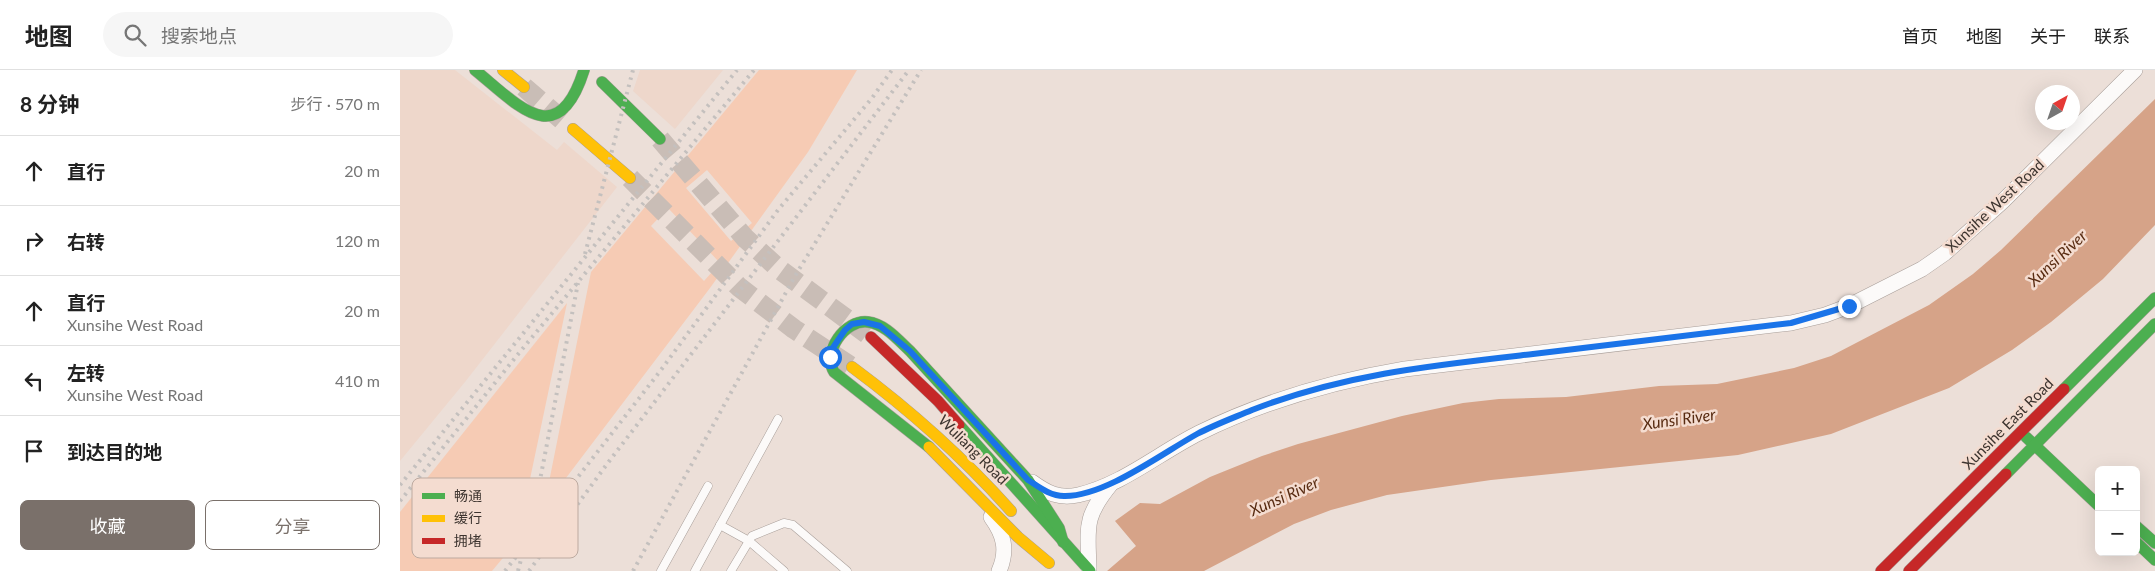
<!DOCTYPE html>
<html lang="zh">
<head>
<meta charset="utf-8">
<style>
  body { margin:0; font-family:Lato,"Noto Sans SC",sans-serif; background:#f6f6f6; color:#222 }
  .controls { position:absolute; right:15px; bottom:15px; display:grid; overflow:hidden; border-radius:8px; box-shadow:0 5px 20px #0002 }
  .controls button { width:45px; height:45px; display:grid; place-items:center; padding:0; border:0; border-bottom:1px solid #e0e0e0; background:#fff; color:#222; font:25px sans-serif }
  .compass { position:absolute; left:1635px; top:15px; width:45px; height:45px; border-radius:50%; background:#fff; box-shadow:0 5px 20px #0002; rotate:40deg }
  .stop { position:absolute; width:15px; height:15px; margin:-11px; border:4px solid #1a73e8; border-radius:50%; background:#fff }
  .stop.end { background:#1a73e8; border-color:#fff; box-shadow:0 1px 5px #0008 }
  .list { margin:0; padding:0; list-style:none }
  h2 { display:flex; justify-content:space-between; align-items:center; height:65px; margin:0; padding:0 20px; font-size:21px }
  h2 small { font-size:16px; font-weight:400; color:#767676 }
  .list li { display:grid; grid-template-columns:32px 1fr auto; gap:15px; align-items:center; box-sizing:border-box; height:70px; padding:0 20px; border-top:1px solid #e0e0e0 }
  .list b { display:block; font-size:19px; white-space:nowrap }
  .list p { margin:0; font-size:16px; white-space:nowrap; color:#767676 }
  .list em { font-size:16px; font-style:normal; color:#767676 }
  .actions { display:flex; gap:10px; padding:15px 20px }
  .actions a { flex:1; padding:11px 0; border:1px solid #7a706a; border-radius:8px; text-align:center; font-size:18px; color:#7a706a }
  .actions .main { background:#7a706a; color:#fff }
  .icon { flex:none; width:28px; height:28px; fill:none; stroke:currentColor; stroke-width:2; stroke-linecap:round; stroke-linejoin:round }
  .map { position:relative; flex:none; width:1755px; height:501px; overflow:hidden }
  header { display:flex; align-items:center; gap:30px; box-sizing:border-box; height:70px; padding:0 25px; background:#fff; border-bottom:1px solid #e0e0e0 }
  header strong { font-size:24px }
  nav { display:flex; gap:28px; margin-inline-start:auto; font-size:18px }
  .search { width:350px; height:45px; background:#f6f6f6; display:flex; align-items:center; gap:12px; box-sizing:border-box; padding:0 18px; border-radius:28px; color:#767676; font-size:19px }
  main { display:flex }
  aside { flex:1; background:#fff }
  .map>svg:first-child { display:block }
  .built { fill:#eed7cb }
  .green { fill:#f6cbb4; fill-rule:evenodd }
  .water { fill:#d6a388 }
  .lines { fill:none; stroke-linecap:round; stroke-linejoin:round }
  .secondary-tunnel { stroke:#c9bdb6; stroke-width:20; stroke-dasharray:20 10; stroke-linecap:butt }
  .lane-casing { stroke:#a89e99; stroke-width:9 }
  .street-casing { stroke:#a89e99; stroke-width:16 }
  .fast-casing { stroke:#a89e99; stroke-width:12 }
  .slow-casing { stroke:#a89e99; stroke-width:12 }
  .jam-casing { stroke:#a89e99; stroke-width:12 }
  .lane { stroke:#fcfaf9; stroke-width:8 }
  .street { stroke:#fcfaf9; stroke-width:15 }
  .fast { stroke:#4caf50; stroke-width:11 }
  .slow { stroke:#ffc107; stroke-width:11 }
  .jam { stroke:#c62828; stroke-width:11 }
  .rail { stroke:#c4c0be; stroke-width:4; stroke-dasharray:2.5 5; stroke-linecap:butt }
  .route { stroke:#1a73e8; stroke-width:6 }
  .labels { text-anchor:middle; stroke-width:5; stroke-linejoin:round; paint-order:stroke }
  .street-label { font-size:15px; fill:#3d342f; stroke:#f4dcd0 }
  .water-label { font-size:16px; font-style:italic; fill:#582b11; stroke:#f4dcd0 }
  .key { fill:#f4dcd0; stroke:#bdaaa0; stroke-width:1 }
  .key-label { font-size:14px; fill:#3d342f }
</style>
</head>
<body>
<header>
<strong>地图</strong>
<div class="search"><svg class="icon" aria-label="search" viewBox="0 0 24 24"><circle cx="10" cy="10" r="6"/><path d="M15 15l6 6"/></svg>搜索地点</div>
<nav><a>首页</a><a>地图</a><a>关于</a><a>联系</a></nav>
</header>
<main>
<aside>
<h2>8 分钟<small>步行 · 570 m</small></h2>
<ul class="list">
<li><svg class="icon" aria-label="ahead" viewBox="0 0 24 24"><path d="M12 20V5M6 11l6-6 6 6"/></svg><div><b>直行</b></div><em>20 m</em></li>
<li><svg class="icon" aria-label="right" viewBox="0 0 24 24"><path d="M7 20v-9h11M14 6l5 5-5 5"/></svg><div><b>右转</b></div><em>120 m</em></li>
<li><svg class="icon" aria-label="ahead" viewBox="0 0 24 24"><path d="M12 20V5M6 11l6-6 6 6"/></svg><div><b>直行</b><p>Xunsihe West Road</p></div><em>20 m</em></li>
<li><svg class="icon" aria-label="left" viewBox="0 0 24 24"><path d="M17 20v-9H6M10 6l-5 5 5 5"/></svg><div><b>左转</b><p>Xunsihe West Road</p></div><em>410 m</em></li>
<li><svg class="icon" aria-label="arrive" viewBox="0 0 24 24"><path d="M6 21V4h12l-3 4 3 4H6"/></svg><div><b>到达目的地</b></div></li>
</ul>
<div class="actions"><a class="main">收藏</a><a>分享</a></div>
</aside>
<div class="map">
<svg width="1755" height="501" viewBox="0 0 1755 501">
  <rect width="100%" height="100%" fill="#ecdfd8"/>
  <g class="built">
    <path d="M0,0H55L157,80L164,72L217,117L65,312L0,391Z"/>
    <path d="M240,0H323L275,59L233,21Z"/>
  </g>
  <g class="green">
    <path d="M359,0H457L408,82L310,218L144,437L191,202ZM307,100L352,153L331,171L286,118ZM268,138L320,193L304,211L251,156Z"/>
    <path d="M167,233L117,471L92,501H0V442Z"/>
  </g>
  <path class="water" d="M1755,29V155L1703,209L1651,252L1612,280L1549,318L1431,364L1338,385L1091,410L987,425L931,440L894,454L804,501H707L736,476L715,451L740,433L760,434L810,407L862,386L898,374L1002,346L1063,333L1099,329L1166,327L1259,316L1317,314L1394,298L1431,286L1529,235L1573,204L1601,180Z"/>
  <g class="lines">
    <g class="secondary-tunnel">
      <path d="M124,17L168,55"/>
      <path d="M260,69L345,168L379,199L467,264"/>
      <path d="M230,108L339,217L394,259L452,297"/>
    </g>
    <g class="lane-casing">
      <g id="lane">
        <path d="M320,455L349,471L384,501"/>
        <path d="M261,501L308,416"/>
        <path d="M295,501L378,349"/>
        <path d="M331,501L352,466L384,453L393,455L447,501"/>
      </g>
    </g>
    <g class="street-casing">
      <g id="street">
        <path d="M632,412C647,423 659,429 678,425C722,415 759,383 799,363C864,331 934,311 1005,299L1391,253L1425,245L1449,236L1522,199L1545,183L1602,132L1735,0"/>
        <path d="M591,447C604,465 608,480 599,501"/>
        <path d="M689,499C688,458 683,448 711,414"/>
      </g>
    </g>
    <g class="fast-casing">
      <g id="fast">
        <path d="M75,0C118,35 158,83 184,0"/>
        <path d="M202,12L260,69"/>
        <path d="M1664,319L1755,228"/>
        <path d="M559,355L690,501"/>
        <path d="M1626,367L1699,436"/>
        <path d="M529,377L434,302C422,282 445,249 468,252C485,254 498,270 510,281L628,410L659,458L663,472"/>
        <path d="M1606,404L1755,254"/>
        <path d="M1736,456L1755,473"/>
        <path d="M1736,472L1755,490"/>
      </g>
    </g>
    <g class="slow-casing">
      <g id="slow">
        <path d="M103,0L124,17"/>
        <path d="M173,59L230,108"/>
        <path d="M452,297C510,340 563,387 611,441"/>
        <path d="M529,377L618,467L649,493"/>
      </g>
    </g>
    <g class="jam-casing">
      <g id="jam">
        <path d="M471,267L538,331L559,355"/>
        <path d="M1481,501L1664,319"/>
        <path d="M1509,501L1606,404"/>
      </g>
    </g>
    <use href="#lane" class="lane"/>
    <use href="#street" class="street"/>
    <use href="#fast" class="fast"/>
    <use href="#slow" class="slow"/>
    <use href="#jam" class="jam"/>
    <g class="rail">
      <path d="M185,184L233,0"/>
      <path d="M0,415L337,0"/>
      <path d="M0,431L119,283L354,0"/>
      <path d="M105,501L261,300L378,140L472,28L492,0"/>
      <path d="M118,501L135,436L178,213"/>
      <path d="M129,501L207,394L509,0"/>
      <path d="M233,501L395,206L521,0"/>
    </g>
  </g>
  <g class="lines">
    <path class="route" d="M430,287L432,279L445,260L452,254L464,252L480,256L510,281L628,410C639,417 650,426 664,426C704,427 761,384 797,364C814,355 833,348 852,340C944,304 1035,295 1133,284C1219,274 1305,263 1391,253L1449,236"/>
  </g>
  <g class="labels">
    <g class="street-label">
      <text transform="translate(1595 136) rotate(-43)" y="5">Xunsihe West Road</text>
      <text transform="translate(1608 354) rotate(-45)" y="5">Xunsihe East Road</text>
      <text transform="translate(573 380) rotate(45)" y="5">Wuliang Road</text>
    </g>
    <g class="water-label">
      <text transform="translate(1657 188) rotate(-43)" y="6">Xunsi River</text>
      <text transform="translate(1279 349) rotate(-8)" y="6">Xunsi River</text>
      <text transform="translate(884 426) rotate(-24)" y="6">Xunsi River</text>
    </g>
  </g>
  <rect x="12" y="408" width="166" height="80" rx="8" class="key"/>
  <rect x="22" y="423" width="23" height="6" fill="#4caf50"/>
  <rect x="22" y="445" width="23" height="7" fill="#ffc107"/>
  <rect x="22" y="468" width="23" height="6" fill="#c62828"/>
  <g class="key-label">
    <text x="54" y="431">畅通</text>
    <text x="54" y="453">缓行</text>
    <text x="54" y="476">拥堵</text>
  </g>
</svg>
<div class="controls">
<button>+</button>
<button>−</button>
</div>
<svg class="compass" viewBox="-18 -18 36 36"><path d="M0-13l5 13h-10z" fill="#e53935"/><path d="M0 13l5-13h-10z" fill="#767676"/></svg>
<div class="stop" style="left:430px;top:287px"></div>
<div class="stop end" style="left:1449px;top:236px"></div>
</div>
</main>
</body>
</html>
